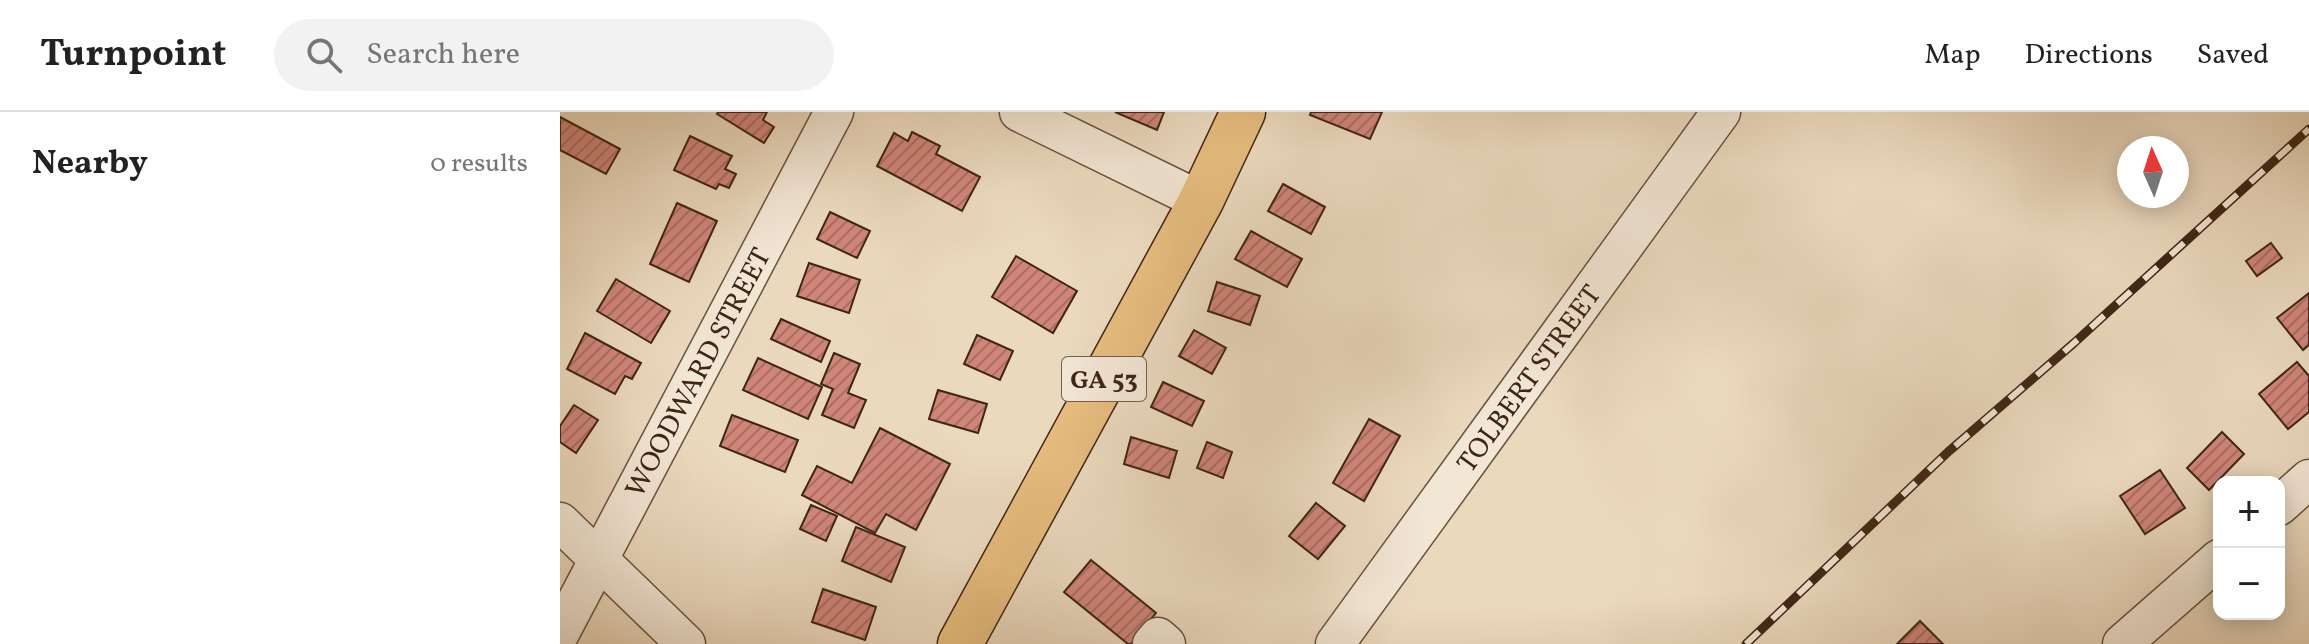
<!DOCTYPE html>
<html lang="en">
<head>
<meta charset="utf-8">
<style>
  body { margin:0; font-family:Vollkorn,serif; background:#f2f2f2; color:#222 }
  .controls { position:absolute; right:24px; bottom:24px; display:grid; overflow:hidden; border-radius:16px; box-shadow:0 4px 20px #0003 }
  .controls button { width:72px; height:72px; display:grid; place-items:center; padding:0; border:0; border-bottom:2px solid #e0e0e0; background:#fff; color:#222; font:40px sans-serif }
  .compass { position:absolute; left:1557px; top:24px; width:72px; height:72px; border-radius:50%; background:#fff; box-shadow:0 4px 20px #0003; rotate:357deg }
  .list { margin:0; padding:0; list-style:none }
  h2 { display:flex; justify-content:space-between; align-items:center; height:104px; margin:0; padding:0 32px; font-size:34px }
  h2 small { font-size:26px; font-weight:400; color:#767676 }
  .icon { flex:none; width:44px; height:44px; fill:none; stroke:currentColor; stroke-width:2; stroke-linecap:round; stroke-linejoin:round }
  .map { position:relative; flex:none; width:1749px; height:532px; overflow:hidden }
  header { display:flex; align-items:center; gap:48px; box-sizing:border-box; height:112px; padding:0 40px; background:#fff; border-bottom:2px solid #e0e0e0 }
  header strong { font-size:38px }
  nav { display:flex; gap:44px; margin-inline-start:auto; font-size:28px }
  .search { width:560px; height:72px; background:#f2f2f2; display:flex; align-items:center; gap:20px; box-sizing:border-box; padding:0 28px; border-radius:44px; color:#767676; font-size:30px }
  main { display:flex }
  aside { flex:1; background:#fff }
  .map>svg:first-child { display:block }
  .building { fill:url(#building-hatch); stroke:#3e2515; stroke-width:2 }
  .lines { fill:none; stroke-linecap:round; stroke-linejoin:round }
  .minor-casing { stroke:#69523f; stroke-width:41 }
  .major-casing { stroke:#3e2515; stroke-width:47 }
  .minor { stroke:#f2e6d5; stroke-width:38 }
  .major { stroke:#e6bc7f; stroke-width:44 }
  .rail-casing { stroke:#3e2515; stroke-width:9 }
  .rail { stroke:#f2e6d5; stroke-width:6; stroke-dasharray:18; stroke-linecap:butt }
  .labels { text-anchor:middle; stroke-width:6; stroke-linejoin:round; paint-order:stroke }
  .shield { fill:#f2e6d5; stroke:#745f4f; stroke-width:2 }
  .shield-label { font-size:26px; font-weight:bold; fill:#3e2515 }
  .street-label { font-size:28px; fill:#3e2515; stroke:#f2e6d5 }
</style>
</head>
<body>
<header>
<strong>Turnpoint</strong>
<div class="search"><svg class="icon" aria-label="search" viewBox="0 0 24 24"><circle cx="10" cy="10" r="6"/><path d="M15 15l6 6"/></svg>Search here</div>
<nav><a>Map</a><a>Directions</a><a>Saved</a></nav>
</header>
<main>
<aside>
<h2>Nearby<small>0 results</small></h2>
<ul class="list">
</ul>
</aside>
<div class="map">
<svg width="1749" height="532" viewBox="0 0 1749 532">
  <defs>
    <pattern id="building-hatch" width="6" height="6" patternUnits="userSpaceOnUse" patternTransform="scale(2)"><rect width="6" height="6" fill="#d08579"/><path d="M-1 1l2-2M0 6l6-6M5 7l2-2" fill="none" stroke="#aa6d62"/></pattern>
  </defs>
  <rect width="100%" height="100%" fill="#ebd9be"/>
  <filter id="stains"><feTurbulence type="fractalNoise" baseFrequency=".0025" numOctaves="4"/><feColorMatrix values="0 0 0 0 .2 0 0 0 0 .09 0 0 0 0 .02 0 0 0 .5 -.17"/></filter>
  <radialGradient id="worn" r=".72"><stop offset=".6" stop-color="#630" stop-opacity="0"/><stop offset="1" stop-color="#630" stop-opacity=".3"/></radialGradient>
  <g class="building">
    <path d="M158,0H207L203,8L214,15L204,31L157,2Z"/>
    <path d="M555,0H604L597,18Z"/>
    <path d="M751,0H822L810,27L750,3Z"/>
    <path d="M0,5L60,37L46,62L0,38Z"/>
    <path d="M352,20L380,34L376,42L420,65L402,99L317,54L334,21L348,29Z"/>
    <path d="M130,24L172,44L165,57L176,62L169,76L159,72L156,77L114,58Z"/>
    <path d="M723,72L765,95L751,122L708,99Z"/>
    <path d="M117,91L157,109L129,170L90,152Z"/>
    <path d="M270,100L310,119L297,146L257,127Z"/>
    <path d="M691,119L742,147L727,175L675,147Z"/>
    <path d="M1711,131L1722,146L1697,164L1686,149Z"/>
    <path d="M456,144L517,179L493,221L432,185Z"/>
    <path d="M249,151L300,168L289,201L237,184Z"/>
    <path d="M56,167L110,199L91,231L37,199Z"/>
    <path d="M657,170L700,184L690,213L648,199Z"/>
    <path d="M1749,181V233L1743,238L1717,206Z"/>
    <path d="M221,207L270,229L261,250L211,227Z"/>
    <path d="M634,218L666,236L652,262L619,244Z"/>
    <path d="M25,221L81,251L72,267L65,264L55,282L7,257Z"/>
    <path d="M417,223L453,239L440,268L404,252Z"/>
    <path d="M274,241L300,252L288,281L306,288L294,316L262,303L273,277L261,272Z"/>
    <path d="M198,246L262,275L248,307L183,278Z"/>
    <path d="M1737,250L1749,264V300L1728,317L1699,282Z"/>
    <path d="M603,270L644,289L632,314L591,295Z"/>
    <path d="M378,278L427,292L418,321L369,307Z"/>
    <path d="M14,293L38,308L16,341L0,330V314Z"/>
    <path d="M172,303L238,328L225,360L160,334Z"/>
    <path d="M809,307L840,324L804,389L773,371Z"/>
    <path d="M320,316L390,352L356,418L326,402L315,421L242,383L257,354L292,371Z"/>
    <path d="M1662,320L1684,342L1649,378L1627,356Z"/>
    <path d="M571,325L617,339L609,366L564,352Z"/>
    <path d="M647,330L672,340L663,366L637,356Z"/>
    <path d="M1600,358L1625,396L1585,422L1560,384Z"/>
    <path d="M756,391L785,414L758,447L729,424Z"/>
    <path d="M251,393L277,404L266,429L240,417Z"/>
    <path d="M296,415L345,435L331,470L282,449Z"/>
    <path d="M531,448L596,501L571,532H568L504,480Z"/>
    <path d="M263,477L316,495L305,528L252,510Z"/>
    <path d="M1360,509L1383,532H1337Z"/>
  </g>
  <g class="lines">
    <g class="minor-casing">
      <g id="minor">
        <path d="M459,0L641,89"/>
        <path d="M1719,394L1749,367"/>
        <path d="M0,410L126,532"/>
        <path d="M0,521L274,0"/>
        <path d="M592,532L598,525L606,532"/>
        <path d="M775,532L1161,0"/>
        <path d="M1562,532L1659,447"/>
      </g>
    </g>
    <g class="major-casing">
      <path id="major" d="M400,532L641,89L683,0"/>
    </g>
    <use href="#minor" class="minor"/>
    <use href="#major" class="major"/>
    <g class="rail-casing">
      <path id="rail" d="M1186,532L1388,340L1514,231L1749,17"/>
    </g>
    <use href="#rail" class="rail"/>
  </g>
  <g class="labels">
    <rect class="shield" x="502" y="245" width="84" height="44" rx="6"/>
    <g class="shield-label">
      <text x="544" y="276">GA 53</text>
    </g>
    <g class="street-label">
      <text transform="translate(137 260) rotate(-62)" y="10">WOODWARD STREET</text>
      <text transform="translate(968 266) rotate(-54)" y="10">TOLBERT STREET</text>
    </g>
  </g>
  <rect width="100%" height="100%" filter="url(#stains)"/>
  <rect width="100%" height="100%" fill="url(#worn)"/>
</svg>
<div class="controls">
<button>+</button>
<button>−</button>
</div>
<svg class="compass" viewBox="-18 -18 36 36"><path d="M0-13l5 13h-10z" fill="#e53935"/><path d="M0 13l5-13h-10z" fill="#767676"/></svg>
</div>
</main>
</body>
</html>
